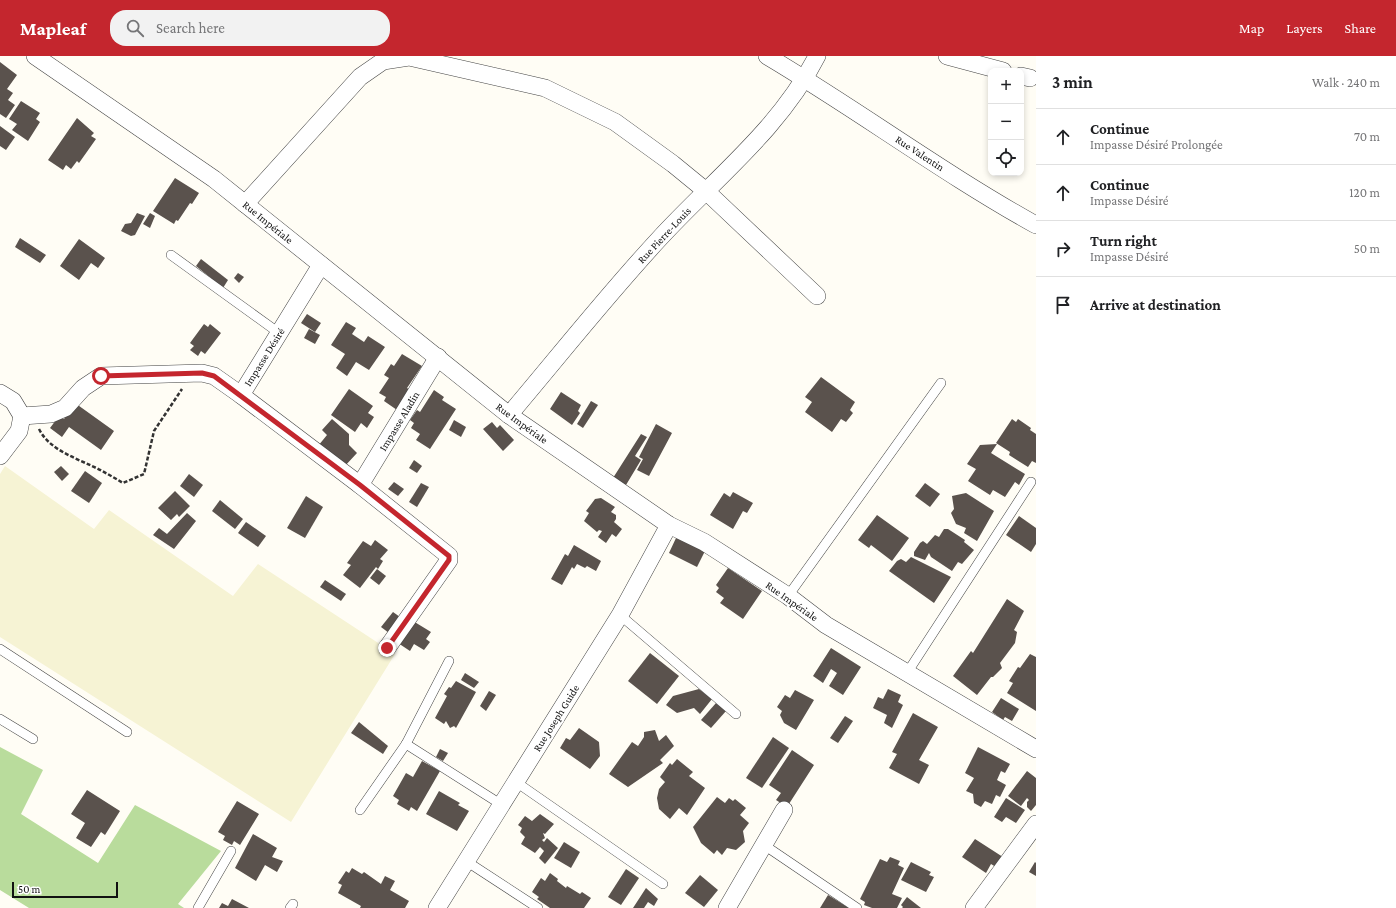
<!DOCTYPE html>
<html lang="en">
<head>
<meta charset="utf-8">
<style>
  body { margin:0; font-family:"Crimson Pro",serif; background:#f2f2f2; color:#202124 }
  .controls { position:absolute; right:12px; top:12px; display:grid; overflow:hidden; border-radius:8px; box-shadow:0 2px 6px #0003 }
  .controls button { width:36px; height:36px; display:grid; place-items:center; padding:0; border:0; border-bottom:1px solid #e0e0e0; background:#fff; color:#202124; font:20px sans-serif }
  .scale { position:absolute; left:12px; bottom:10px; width:106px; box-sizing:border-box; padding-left:4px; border:2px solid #111; border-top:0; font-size:11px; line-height:14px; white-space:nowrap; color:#111; -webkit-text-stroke:3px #fff; paint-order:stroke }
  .stop { position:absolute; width:12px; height:12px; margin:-9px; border:3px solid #c4262e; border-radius:50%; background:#fff }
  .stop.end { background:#c4262e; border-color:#fff; box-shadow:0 1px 4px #0008 }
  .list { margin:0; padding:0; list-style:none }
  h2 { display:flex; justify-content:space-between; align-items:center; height:52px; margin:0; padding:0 16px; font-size:17px }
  h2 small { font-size:13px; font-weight:400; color:#757577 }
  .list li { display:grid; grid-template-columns:26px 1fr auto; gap:12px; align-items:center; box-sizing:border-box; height:56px; padding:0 16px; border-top:1px solid #e0e0e0 }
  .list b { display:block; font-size:15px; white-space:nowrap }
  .list p { margin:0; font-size:13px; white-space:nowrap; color:#757577 }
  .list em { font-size:13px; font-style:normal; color:#757577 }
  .icon { flex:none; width:22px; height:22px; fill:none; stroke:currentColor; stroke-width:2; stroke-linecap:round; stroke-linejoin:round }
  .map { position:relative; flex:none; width:1036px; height:852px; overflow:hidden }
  header { display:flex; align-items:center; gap:24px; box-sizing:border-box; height:56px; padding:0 20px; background:#c4262e; color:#fff }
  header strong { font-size:19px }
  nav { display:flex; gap:22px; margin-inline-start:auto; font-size:14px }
  .search { width:280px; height:36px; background:#f2f2f2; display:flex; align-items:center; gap:10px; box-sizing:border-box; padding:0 14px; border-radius:16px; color:#757577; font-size:15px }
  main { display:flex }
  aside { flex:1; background:#fff }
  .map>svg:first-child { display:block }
  .farmland { fill:#f6f3d4 }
  .forest { fill:#b9dc9c }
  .building { fill:#5a524d }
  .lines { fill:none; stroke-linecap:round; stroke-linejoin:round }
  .lane-casing { stroke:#444; stroke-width:10 }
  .street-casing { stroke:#444; stroke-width:18 }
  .path { stroke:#333; stroke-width:2.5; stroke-dasharray:4 2; stroke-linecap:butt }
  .lane { stroke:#fff; stroke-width:9 }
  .street { stroke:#fff; stroke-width:17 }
  .route { stroke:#c4262e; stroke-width:5 }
  .labels { text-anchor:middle; stroke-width:4; stroke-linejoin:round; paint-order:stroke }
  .street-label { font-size:11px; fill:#111; stroke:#fff }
</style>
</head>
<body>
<header>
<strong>Mapleaf</strong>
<div class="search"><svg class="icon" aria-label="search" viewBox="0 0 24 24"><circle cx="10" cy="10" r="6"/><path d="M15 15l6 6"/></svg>Search here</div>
<nav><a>Map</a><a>Layers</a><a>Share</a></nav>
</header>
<main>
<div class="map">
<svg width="1036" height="852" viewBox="0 0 1036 852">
  <rect width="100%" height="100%" fill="#fffdf5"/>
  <path class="farmland" d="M5,410L94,473L109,454L233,540L258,508L395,598L291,766L0,581V418Z"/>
  <path class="forest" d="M0,691L43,714L21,758L98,807L135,749L221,795L178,848L184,852H29L0,834Z"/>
  <g class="building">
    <path d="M0,6L17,19L7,33L13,37L8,44L15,49L6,62L0,58Z"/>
    <path d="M21,45L40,57L36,63L40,66L28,85L12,74L17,68L9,63Z"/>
    <path d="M77,62L94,77L91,80L96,83L79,107L77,105L71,113L66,109L63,114L48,104Z"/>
    <path d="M0,70L15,81L6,94L0,90Z"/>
    <path d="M175,122L199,137L192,148L190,147L178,165L176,164L174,168L153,155Z"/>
    <path d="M137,157L145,160L135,179L131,180L121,175L125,168L131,167Z"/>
    <path d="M150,157L155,160L150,172L143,168Z"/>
    <path d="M20,182L46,199L40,207L15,191Z"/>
    <path d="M79,183L105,202L98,212L91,207L79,224L60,210Z"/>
    <path d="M201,203L228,224L223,232L196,210Z"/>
    <path d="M238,217L244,221L239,227L234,222Z"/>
    <path d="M307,258L321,267L315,276L301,267Z"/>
    <path d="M346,266L356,272L352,278L364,286L368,280L385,291L369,314L356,306L347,320L336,312L345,298L331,289Z"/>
    <path d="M204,268L208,271L210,268L221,277L205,298L201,295L198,300L190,294L194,290L190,287Z"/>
    <path d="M309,273L320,279L315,288L304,282Z"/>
    <path d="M402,298L422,310L407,332L410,334L397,354L384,345L386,341L379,337L389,322L384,319L391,308L394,310Z"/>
    <path d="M821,321L855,346L850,354L853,357L846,366L841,363L832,376L805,356L812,346L805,341Z"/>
    <path d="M349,333L373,350L368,357L374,361L367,372L361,367L355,376L331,359Z"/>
    <path d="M434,334L444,341L442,344L456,353L430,393L416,384L420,378L411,372L414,367L410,364L417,354L420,356Z"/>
    <path d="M561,336L581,349L578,355L580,357L572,369L550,353Z"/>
    <path d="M591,345L598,349L583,372L577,368Z"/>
    <path d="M75,347L114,375L101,394L69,371L62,381L50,372L59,360L64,363Z"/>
    <path d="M332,363L349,378V389L357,397L344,411L318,390L327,379L322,374Z"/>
    <path d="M1012,363L1016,366L1018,363L1031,372L1030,374L1036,378V407L1032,405L1028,411L1009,399L1010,396L996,387Z"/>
    <path d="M454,364L466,371L461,381L449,374Z"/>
    <path d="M492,366L497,372L500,369L514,384L503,395L483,373Z"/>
    <path d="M656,368L672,377L649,420L637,414L643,403L639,401Z"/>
    <path d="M641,378L647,381L635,400L641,404L626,429L613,422Z"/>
    <path d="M997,388L991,397L1025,418L1019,429L1015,426L1005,441L993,434L990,439L968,425L976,413L967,408L980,389Z"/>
    <path d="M414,404L422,410L417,417L409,412Z"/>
    <path d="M61,410L69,418L62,425L54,416Z"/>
    <path d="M85,415L102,427L89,447L71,435Z"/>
    <path d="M189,418L203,429L194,441L180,430Z"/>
    <path d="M394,426L404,433L398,440L388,433Z"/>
    <path d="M421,427L429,431L417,451L409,446Z"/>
    <path d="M925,427L940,438L930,451L915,440Z"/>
    <path d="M175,435L190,450L179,461L177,458L171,464L158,452Z"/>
    <path d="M733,436L753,447L747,457L743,455L733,473L710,459L724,437L730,441Z"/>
    <path d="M966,437L994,455L977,485L964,477L966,472L956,468L951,457L954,453L952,440Z"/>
    <path d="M306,440L323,451L305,482L287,472Z"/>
    <path d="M601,442L615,451L611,456L616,459V463L614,466L622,473L616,481L612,478L606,487L598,481L602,475L599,474L597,476L584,465L589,457L586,455L595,443Z"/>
    <path d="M220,444L243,463L235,473L212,455Z"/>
    <path d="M187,457L196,465L174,493L153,479L159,472L167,478Z"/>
    <path d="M877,459L909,482L892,505L871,489L869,492L858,484Z"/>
    <path d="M1019,460L1036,472V488L1031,496L1006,479Z"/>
    <path d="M246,466L266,480L258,491L238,477Z"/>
    <path d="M944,473H948L965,484L964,486L974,494L962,508L958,506L952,515L931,501L929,497L925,504L914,500V496L920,487L923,485L927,488L935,479L939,481Z"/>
    <path d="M676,482L708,489L697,511L669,497Z"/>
    <path d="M375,484L388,494L380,503L383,505L378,513L376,511L360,532L343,519L351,509L347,507L363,485L371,490Z"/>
    <path d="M574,489L601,505L596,515L587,510L585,512L577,508L574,513L572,511L562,529L551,523L565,498L568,500Z"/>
    <path d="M911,501L951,521L934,547L889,515L897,505L901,503L906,506Z"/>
    <path d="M728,512L762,535L743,563L720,547L724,542L716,536L719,532L716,529Z"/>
    <path d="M377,513L386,520L379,529L370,522Z"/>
    <path d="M325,524L346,538L341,545L320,531Z"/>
    <path d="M1007,543L1024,555L1014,574L1017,576L1015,587L1000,607L1002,612L993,621H991L977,639L953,620L971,595L973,597Z"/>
    <path d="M393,556L400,561L389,577L381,571Z"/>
    <path d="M413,565L431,576L426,583L430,586L424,594L414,588L410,595L398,587Z"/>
    <path d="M831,592L861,611L843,639L829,630L837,617L831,613L823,627L813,620Z"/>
    <path d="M650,597L679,620L657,648L628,625Z"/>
    <path d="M1030,598L1036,601V655L1007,637L1013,627L1009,625L1018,611L1020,612Z"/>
    <path d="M465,617L479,626L474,632L461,624Z"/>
    <path d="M456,625L476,636L456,672L454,670L450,672L446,665L444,668L435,662L447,640L444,638L449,631L451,632Z"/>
    <path d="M699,633L712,643L700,658L694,652L677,657L666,649L673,640Z"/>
    <path d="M888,633L901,639L898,646L903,649L892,672L884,667L887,659L873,652L878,641L883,643Z"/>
    <path d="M795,634L814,644L796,674L784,667L780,659L782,655L777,651L785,639L790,642Z"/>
    <path d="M489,635L496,639L486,655L480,650Z"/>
    <path d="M1001,642L1019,653L1012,665L1005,661L1003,664L992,656Z"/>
    <path d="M716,647L726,655L711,672L701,664Z"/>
    <path d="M913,657L938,671L919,704L929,709L919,728L889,712L897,698L892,696Z"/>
    <path d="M845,660L853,665L838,687L830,682Z"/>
    <path d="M359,666L388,690L383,698L351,677Z"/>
    <path d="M579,672L599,686L600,700L590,713L560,692L566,682L570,684Z"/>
    <path d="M655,674L659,685L666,679L674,690L660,704L663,707L628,731L609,718L632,686L638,690L644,681V676Z"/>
    <path d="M773,681L789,692L762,732L746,722Z"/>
    <path d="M978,691L1010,708L1005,717L1001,715L997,724L1006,729L1000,741L996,739L992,748L985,745L981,751L974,747L973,738L966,735L974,722L965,717Z"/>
    <path d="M440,693L448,697L443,705L436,701Z"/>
    <path d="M792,694L814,709L787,751L776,744L781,737L769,729Z"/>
    <path d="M677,703L693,716L689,720L705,732L687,759L679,752L670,763L659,753L657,742L659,733L665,726L660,721L670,707L672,709Z"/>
    <path d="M422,705L440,715L417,755L411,751L409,755L397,748L399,744L393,740L406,717L413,721Z"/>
    <path d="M1027,715L1036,722V749L1031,755L1027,751V746L1029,744L1027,742L1021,750L1008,740Z"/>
    <path d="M87,734L120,755L105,779L101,776L91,791L76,782L85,767L71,758Z"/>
    <path d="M439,735L460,747L458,749L469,755L457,775L426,758Z"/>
    <path d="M717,741L725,747L729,742L733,745L735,743L746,752L740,759L749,767L743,775L745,786L736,794L727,792L722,799L717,794L714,798L701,787L693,771Z"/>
    <path d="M1006,742L1025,754L1016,767L1006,761L1002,766L994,761Z"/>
    <path d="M237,745L259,758L240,789L234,785L232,789L223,784L225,780L218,776Z"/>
    <path d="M540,758L554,768L545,778L543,777L545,782L542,784L544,786L547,782L558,792L545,808L539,802L544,795L540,791L535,797L521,788L525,781L520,776L522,772L518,769L525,760L532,765Z"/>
    <path d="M253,778L277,792L272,801L283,805L277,816L265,809L256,825L235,812Z"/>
    <path d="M975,783L1006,803L999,813L991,808L986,817L962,801Z"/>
    <path d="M564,786L580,796L571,812L554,802Z"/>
    <path d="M890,801L900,805L898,809L904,812L892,838L902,842L897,852H872L864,849L865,846L860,843L880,803L887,806Z"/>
    <path d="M911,806L931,816L929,819L934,821L926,836L901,824Z"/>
    <path d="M1035,806L1036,807V820L1029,816Z"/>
    <path d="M352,812L362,818L364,816L381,828L385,820L395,825L390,834L409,845L405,852H360L361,850L338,837L342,829L338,827L346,815L349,817Z"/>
    <path d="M626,813L639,822L621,849L608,841Z"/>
    <path d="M550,817L558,823L557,825L566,832L567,830L580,838L582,836L591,842L584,852H550L537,843L539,841L532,836L541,822L545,825Z"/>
    <path d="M700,819L718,834L704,851L685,837Z"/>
    <path d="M646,832L658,843L654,850L648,846L644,852H633Z"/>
    <path d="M828,839L849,852H820Z"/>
    <path d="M907,841L921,852H902L903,851L901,849Z"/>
    <path d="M232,843L249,852H219L222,847L228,850Z"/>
  </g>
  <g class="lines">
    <g class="lane-casing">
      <g id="lane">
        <path d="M171,199L279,277"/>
        <path d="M788,540L941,327"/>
        <path d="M620,559L736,658"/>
        <path d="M0,593L127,676"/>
        <path d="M907,617L1031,426"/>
        <path d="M0,663L33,683"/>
        <path d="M406,688L502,749"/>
        <path d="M516,726L663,828"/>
        <path d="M360,754L406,688L449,605"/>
        <path d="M764,789L857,852"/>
        <path d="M466,805L538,852"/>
        <path d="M198,852L231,795"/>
        <path d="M290,852L293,848"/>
      </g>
    </g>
    <g class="street-casing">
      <g id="street">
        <path d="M35,0L214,123L509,359L669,469L704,486L788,540L826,569L1036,693"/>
        <path d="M767,0C858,54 944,118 1036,169"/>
        <path d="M947,0L1003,15"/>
        <path d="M1021,20L1030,22"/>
        <path d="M245,148L360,21L383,5L409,1L545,32L615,66L673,108L706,135L817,240"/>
        <path d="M321,209L241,339L360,429L449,500V504L387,592"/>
        <path d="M0,337L13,345L22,360L19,375L0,400"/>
        <path d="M509,359C559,300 607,239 659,183C713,124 780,73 817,0"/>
        <path d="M22,360L51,358L65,352L83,332L101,320L202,317L214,320L241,339"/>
        <path d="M360,429L438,301"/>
        <path d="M437,852L620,559L669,469"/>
        <path d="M727,852L784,754"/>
        <path d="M974,852L1036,768"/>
      </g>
    </g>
    <path class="path" d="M39,373C49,393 73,401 92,410C103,415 113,421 123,427L144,418L154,375L182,333"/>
    <use href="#lane" class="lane"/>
    <use href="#street" class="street"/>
  </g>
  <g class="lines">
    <path class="route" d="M101,320L202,317L214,320L360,429L449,500V504L387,592"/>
  </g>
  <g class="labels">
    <g class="street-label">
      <text transform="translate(920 97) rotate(33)" y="4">Rue Valentin</text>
      <text transform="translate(268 166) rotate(39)" y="4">Rue Impériale</text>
      <text transform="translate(664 179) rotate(-47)" y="4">Rue Pierre-Louis</text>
      <text transform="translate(264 301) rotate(-58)" y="4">Impasse Désiré</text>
      <text transform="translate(399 365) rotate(-59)" y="4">Impasse Aladin</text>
      <text transform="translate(522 367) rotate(36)" y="4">Rue Impériale</text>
      <text transform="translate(792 545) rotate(35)" y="4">Rue Impériale</text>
      <text transform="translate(556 662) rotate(-58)" y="4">Rue Joseph Guide</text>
    </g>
  </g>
</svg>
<div class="controls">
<button>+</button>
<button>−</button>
<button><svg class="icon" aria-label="locate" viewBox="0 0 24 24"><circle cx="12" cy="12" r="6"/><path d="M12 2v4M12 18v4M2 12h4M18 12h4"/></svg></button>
</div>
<div class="scale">50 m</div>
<div class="stop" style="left:101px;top:320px"></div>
<div class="stop end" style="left:387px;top:592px"></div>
</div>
<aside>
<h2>3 min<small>Walk · 240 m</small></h2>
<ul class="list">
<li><svg class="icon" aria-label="ahead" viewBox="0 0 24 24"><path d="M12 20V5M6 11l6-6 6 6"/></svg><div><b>Continue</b><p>Impasse Désiré Prolongée</p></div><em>70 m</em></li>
<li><svg class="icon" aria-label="ahead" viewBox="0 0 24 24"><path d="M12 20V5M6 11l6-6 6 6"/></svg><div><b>Continue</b><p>Impasse Désiré</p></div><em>120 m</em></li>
<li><svg class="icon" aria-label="right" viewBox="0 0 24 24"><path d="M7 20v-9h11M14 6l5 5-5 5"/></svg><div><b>Turn right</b><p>Impasse Désiré</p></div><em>50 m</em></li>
<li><svg class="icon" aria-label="arrive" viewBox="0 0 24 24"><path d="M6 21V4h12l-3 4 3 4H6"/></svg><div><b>Arrive at destination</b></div></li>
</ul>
</aside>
</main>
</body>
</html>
